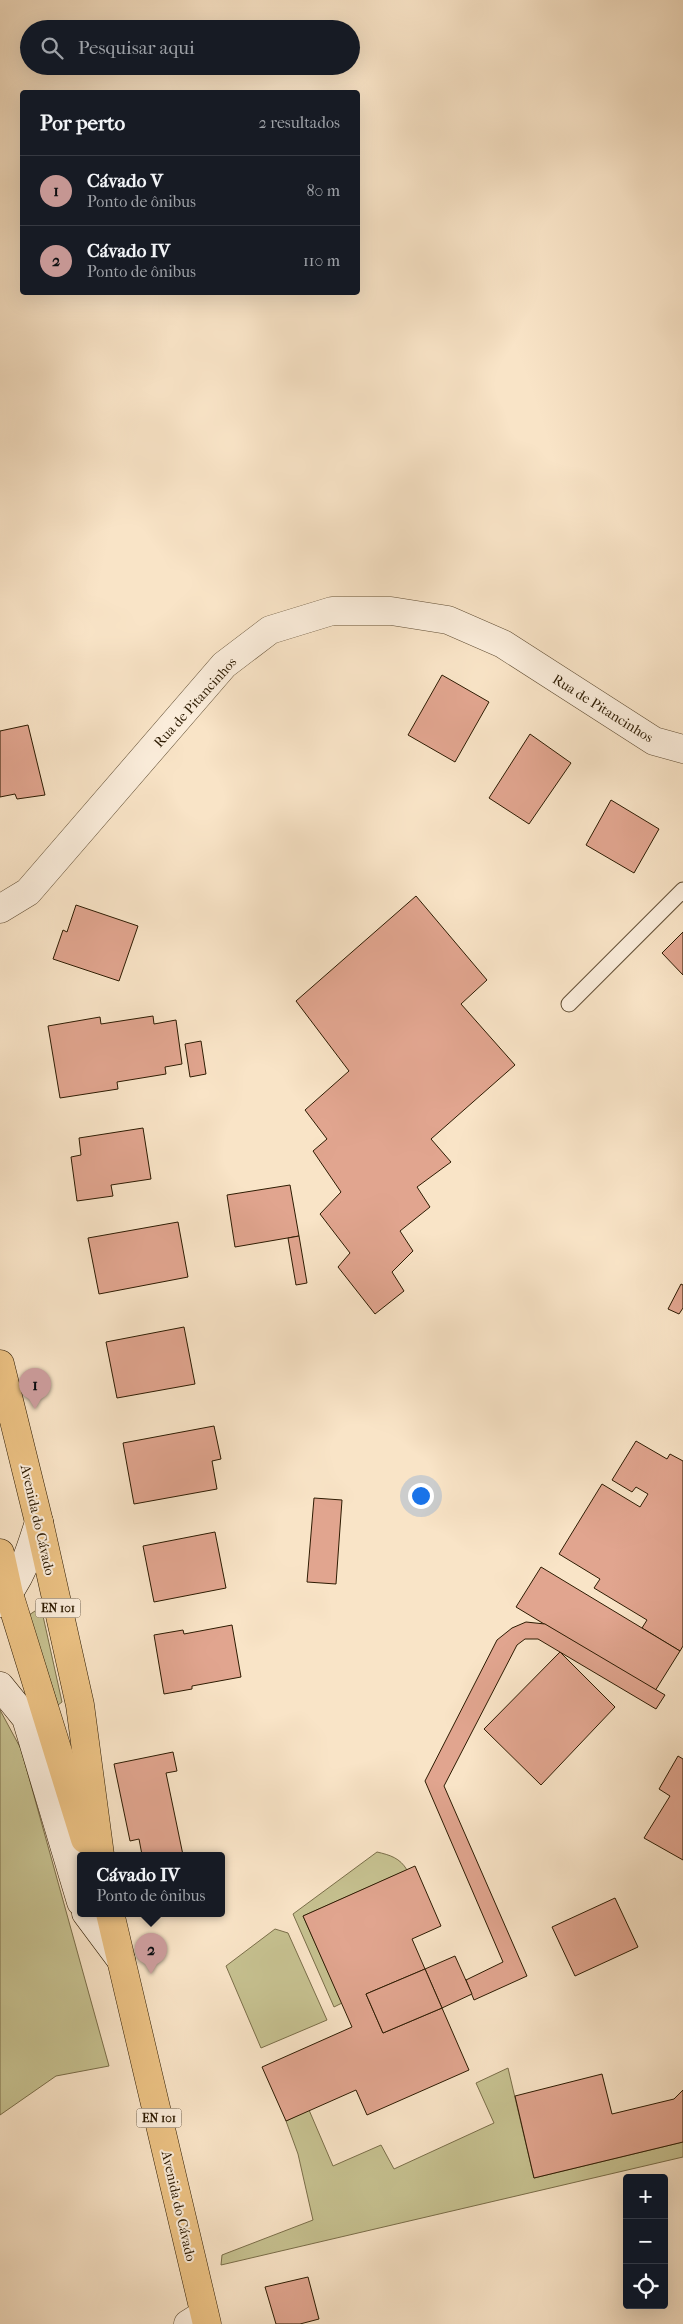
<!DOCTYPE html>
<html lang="pt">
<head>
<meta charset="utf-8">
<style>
  body { margin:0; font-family:"IM FELL French Canon",serif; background:#20242c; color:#f1f3f6 }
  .controls { position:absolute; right:15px; bottom:15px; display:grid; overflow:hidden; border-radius:5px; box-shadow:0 5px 20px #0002 }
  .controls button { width:45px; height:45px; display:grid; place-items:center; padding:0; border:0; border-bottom:1px solid #363941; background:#171b24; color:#f1f3f6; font:25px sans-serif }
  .you { position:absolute; left:420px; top:1495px; width:18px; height:18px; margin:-12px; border:4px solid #fff; border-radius:50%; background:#1a73e8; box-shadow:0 0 0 8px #1a73e833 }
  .badge { display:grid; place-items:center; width:32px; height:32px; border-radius:50%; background:#c59692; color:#111; font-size:16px; font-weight:700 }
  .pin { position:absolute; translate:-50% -41px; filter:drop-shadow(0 1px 2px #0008) }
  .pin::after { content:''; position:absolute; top:26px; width:18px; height:15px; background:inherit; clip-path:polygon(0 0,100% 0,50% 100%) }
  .popup { position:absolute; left:77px; top:1852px; width:148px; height:65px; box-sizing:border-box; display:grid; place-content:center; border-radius:5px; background:#171b24; filter:drop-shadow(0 1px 4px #0005); font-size:16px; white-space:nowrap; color:#9ea1a6 }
  .popup b { font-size:19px; color:#f1f3f6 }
  .popup::after { content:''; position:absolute; left:50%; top:100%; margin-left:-10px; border:10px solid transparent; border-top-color:#171b24 }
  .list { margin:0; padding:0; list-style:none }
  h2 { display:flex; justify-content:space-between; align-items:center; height:65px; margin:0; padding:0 20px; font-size:21px }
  h2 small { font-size:16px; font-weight:400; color:#9ea1a6 }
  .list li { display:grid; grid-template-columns:32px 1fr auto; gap:15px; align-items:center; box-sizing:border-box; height:70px; padding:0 20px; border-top:1px solid #363941 }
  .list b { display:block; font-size:19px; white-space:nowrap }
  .list p { margin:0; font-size:16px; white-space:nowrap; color:#9ea1a6 }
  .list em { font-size:16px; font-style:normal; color:#9ea1a6 }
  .icon { flex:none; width:28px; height:28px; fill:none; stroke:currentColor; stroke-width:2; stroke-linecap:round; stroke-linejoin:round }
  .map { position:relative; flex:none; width:683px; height:2324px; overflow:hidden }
  .search { position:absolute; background:#171b24; box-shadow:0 5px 20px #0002; left:20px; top:20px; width:340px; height:55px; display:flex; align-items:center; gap:12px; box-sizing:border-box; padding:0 18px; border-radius:28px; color:#9ea1a6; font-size:19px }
  .panel { position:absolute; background:#171b24; box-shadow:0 5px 20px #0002; left:20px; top:90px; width:340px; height:205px; border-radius:5px }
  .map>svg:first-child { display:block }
  .green { fill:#c6c190; stroke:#7a6e49 }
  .building { fill:#e1a58f; stroke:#2d1b02 }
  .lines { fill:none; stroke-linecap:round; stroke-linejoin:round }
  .lane-casing { stroke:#604d33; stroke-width:17 }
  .street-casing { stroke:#604d33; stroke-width:29 }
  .secondary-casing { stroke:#2d1b02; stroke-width:29 }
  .primary-casing { stroke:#2d1b02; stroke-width:29 }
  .lane { stroke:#fbeddb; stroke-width:15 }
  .street { stroke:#fbeddb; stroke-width:28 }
  .secondary { stroke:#fbeddb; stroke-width:28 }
  .primary { stroke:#ecc284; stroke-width:28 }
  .labels { text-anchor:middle; stroke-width:4; stroke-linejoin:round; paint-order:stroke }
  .shield { fill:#fbeddb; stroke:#6b5a43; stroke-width:1 }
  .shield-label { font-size:12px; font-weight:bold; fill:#2d1b02 }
  .street-label { font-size:14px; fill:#2d1b02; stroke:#fbeddb }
</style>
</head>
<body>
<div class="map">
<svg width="683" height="2324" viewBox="0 0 683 2324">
  <rect width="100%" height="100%" fill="#f9e4c7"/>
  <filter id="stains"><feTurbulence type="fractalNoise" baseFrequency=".004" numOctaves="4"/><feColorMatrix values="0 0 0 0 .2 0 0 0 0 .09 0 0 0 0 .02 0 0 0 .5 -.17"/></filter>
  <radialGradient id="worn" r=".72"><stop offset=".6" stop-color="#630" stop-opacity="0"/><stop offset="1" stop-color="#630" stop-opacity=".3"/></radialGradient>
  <g class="green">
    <path d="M41,1607L62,1702L58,1705L29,1615Z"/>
    <path d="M0,1710L21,1749L109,2066L56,2076L0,2115Z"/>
    <path d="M377,1852C390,1855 400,1858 407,1870L303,1916L342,2003L334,2007L293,1914Z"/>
    <path d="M275,1929L288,1933L327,2020L261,2048L226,1966Z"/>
    <path d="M508,2068L534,2178L683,2142V2157L221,2265L222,2255L313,2220L298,2154L286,2121L309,2110L333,2166L381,2145L394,2169L494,2123L476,2083Z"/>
  </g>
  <g class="building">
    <path d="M442,675L489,702L455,762L408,735Z"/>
    <path d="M28,725L45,795L17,799L15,794L0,797V731Z"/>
    <path d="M530,734L571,763L529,824L489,798Z"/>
    <path d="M611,800L659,829L634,873L586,845Z"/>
    <path d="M416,896L487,980L461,1004L515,1065L431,1139L451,1162L417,1187L430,1207L400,1231L413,1251L392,1272L404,1291L375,1314L338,1267L350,1253L320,1214L341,1192L313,1151L327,1139L305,1110L349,1071L296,1001Z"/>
    <path d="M76,905L138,926L119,981L53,959L63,930L67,932Z"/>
    <path d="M683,932V975L662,953Z"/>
    <path d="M153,1016L154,1024L176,1020L182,1064L165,1067L166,1074L117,1082L118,1089L60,1098L48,1026L100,1017L101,1024Z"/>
    <path d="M201,1041L206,1074L190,1077L185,1044Z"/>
    <path d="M143,1128L151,1179L111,1185L113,1196L77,1201L71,1157L81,1155L79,1138Z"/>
    <path d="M290,1185L299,1236L235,1247L227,1195Z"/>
    <path d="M178,1222L188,1277L99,1294L88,1238Z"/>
    <path d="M299,1236L307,1283L296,1285L288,1238Z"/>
    <path d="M681,1284L683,1285V1308L679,1314L668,1309Z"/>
    <path d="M184,1327L195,1384L117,1398L106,1342Z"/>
    <path d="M214,1426L221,1459L212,1461L217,1489L134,1504L123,1443Z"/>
    <path d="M636,1441L667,1459L670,1454L683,1461V1646L680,1651L642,1628L647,1620L594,1588L600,1579L559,1554L602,1484L640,1507L648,1494L636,1487L632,1492L612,1480Z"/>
    <path d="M314,1498L342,1500L336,1584L307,1582Z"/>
    <path d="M215,1532L226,1588L154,1602L143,1546Z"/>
    <path d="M541,1567L680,1651L655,1691L516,1607Z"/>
    <path d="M526,1622L545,1624L665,1695L656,1709L538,1639H525L517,1645L444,1786L527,1976L474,2000L466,1980L503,1962L425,1781L497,1640L512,1628Z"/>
    <path d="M232,1625L241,1677L192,1686V1689L164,1694L154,1635L183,1630L184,1634Z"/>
    <path d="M560,1652L615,1707L541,1785L484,1729Z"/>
    <path d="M173,1752L177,1771L166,1773L183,1855H142L139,1839L130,1841L114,1764Z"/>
    <path d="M678,1756L683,1759V1860L644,1838L670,1796L659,1789Z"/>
    <path d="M415,1866L441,1926L412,1939L425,1969L366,1994L383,2033L442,2008L469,2070L367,2115L356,2090L286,2121L262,2067L352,2027L303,1916Z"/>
    <path d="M615,1898L638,1947L575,1976L552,1927Z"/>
    <path d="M455,1956L472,1994L442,2008L425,1969Z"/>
    <path d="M425,1969L442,2008L383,2033L366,1994Z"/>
    <path d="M602,2074L612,2114L674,2099L683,2090V2142L534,2178L515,2096Z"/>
    <path d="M308,2277L319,2319L300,2324H276L265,2287Z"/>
  </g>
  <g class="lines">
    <g class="lane-casing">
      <path id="lane" d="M569,1004L683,890"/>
    </g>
    <g class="street-casing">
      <g id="street">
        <path d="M0,909L28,892L224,665L270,630L332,611H391L448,620L503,644L654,741L683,749"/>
        <path d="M188,2324L204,2314"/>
      </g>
    </g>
    <g class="secondary-casing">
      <g id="secondary">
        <path d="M0,1603C21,1581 30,1551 39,1522"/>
        <path d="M0,1686L26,1718L81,1902"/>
        <path d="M86,1913L121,1960"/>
      </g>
    </g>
    <g class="primary-casing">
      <g id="primary">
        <path d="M0,1364L39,1522L80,1705L100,1855"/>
        <path d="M0,1553L9,1594L85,1839"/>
        <path d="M110,1913L207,2324"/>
      </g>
    </g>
    <use href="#lane" class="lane"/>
    <use href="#street" class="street"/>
    <use href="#secondary" class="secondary"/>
    <use href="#primary" class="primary"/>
  </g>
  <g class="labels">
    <g class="shield">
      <rect x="35.5" y="1598.5" width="45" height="19" rx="4"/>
      <rect x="136.5" y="2108.5" width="45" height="19" rx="4"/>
    </g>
    <g class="shield-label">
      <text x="58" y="1612">EN 101</text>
      <text x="159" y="2122">EN 101</text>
    </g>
    <g class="street-label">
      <text transform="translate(195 702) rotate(-48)" y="5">Rua de Pitancinhos</text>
      <text transform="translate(603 708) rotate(32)" y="5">Rua de Pitancinhos</text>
      <text transform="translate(38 1520) rotate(77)" y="5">Avenida do Cávado</text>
      <text transform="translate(179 2206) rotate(77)" y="5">Avenida do Cávado</text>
    </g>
  </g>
  <rect width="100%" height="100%" filter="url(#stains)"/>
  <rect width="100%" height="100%" fill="url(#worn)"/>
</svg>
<div class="controls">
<button>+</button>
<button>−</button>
<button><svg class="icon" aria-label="locate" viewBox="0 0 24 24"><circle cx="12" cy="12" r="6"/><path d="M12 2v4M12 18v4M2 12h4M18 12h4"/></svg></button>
</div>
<div class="you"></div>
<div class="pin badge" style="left:35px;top:1409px">1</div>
<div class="pin badge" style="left:151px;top:1974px">2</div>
<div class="popup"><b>Cávado IV</b>Ponto de ônibus</div>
<div class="search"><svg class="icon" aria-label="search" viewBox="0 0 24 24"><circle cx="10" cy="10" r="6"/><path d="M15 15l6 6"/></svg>Pesquisar aqui</div>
<section class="panel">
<h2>Por perto<small>2 resultados</small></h2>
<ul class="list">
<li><span class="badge">1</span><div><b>Cávado V</b><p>Ponto de ônibus</p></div><em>80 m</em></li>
<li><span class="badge">2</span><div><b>Cávado IV</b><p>Ponto de ônibus</p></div><em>110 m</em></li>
</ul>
</section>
</div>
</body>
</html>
